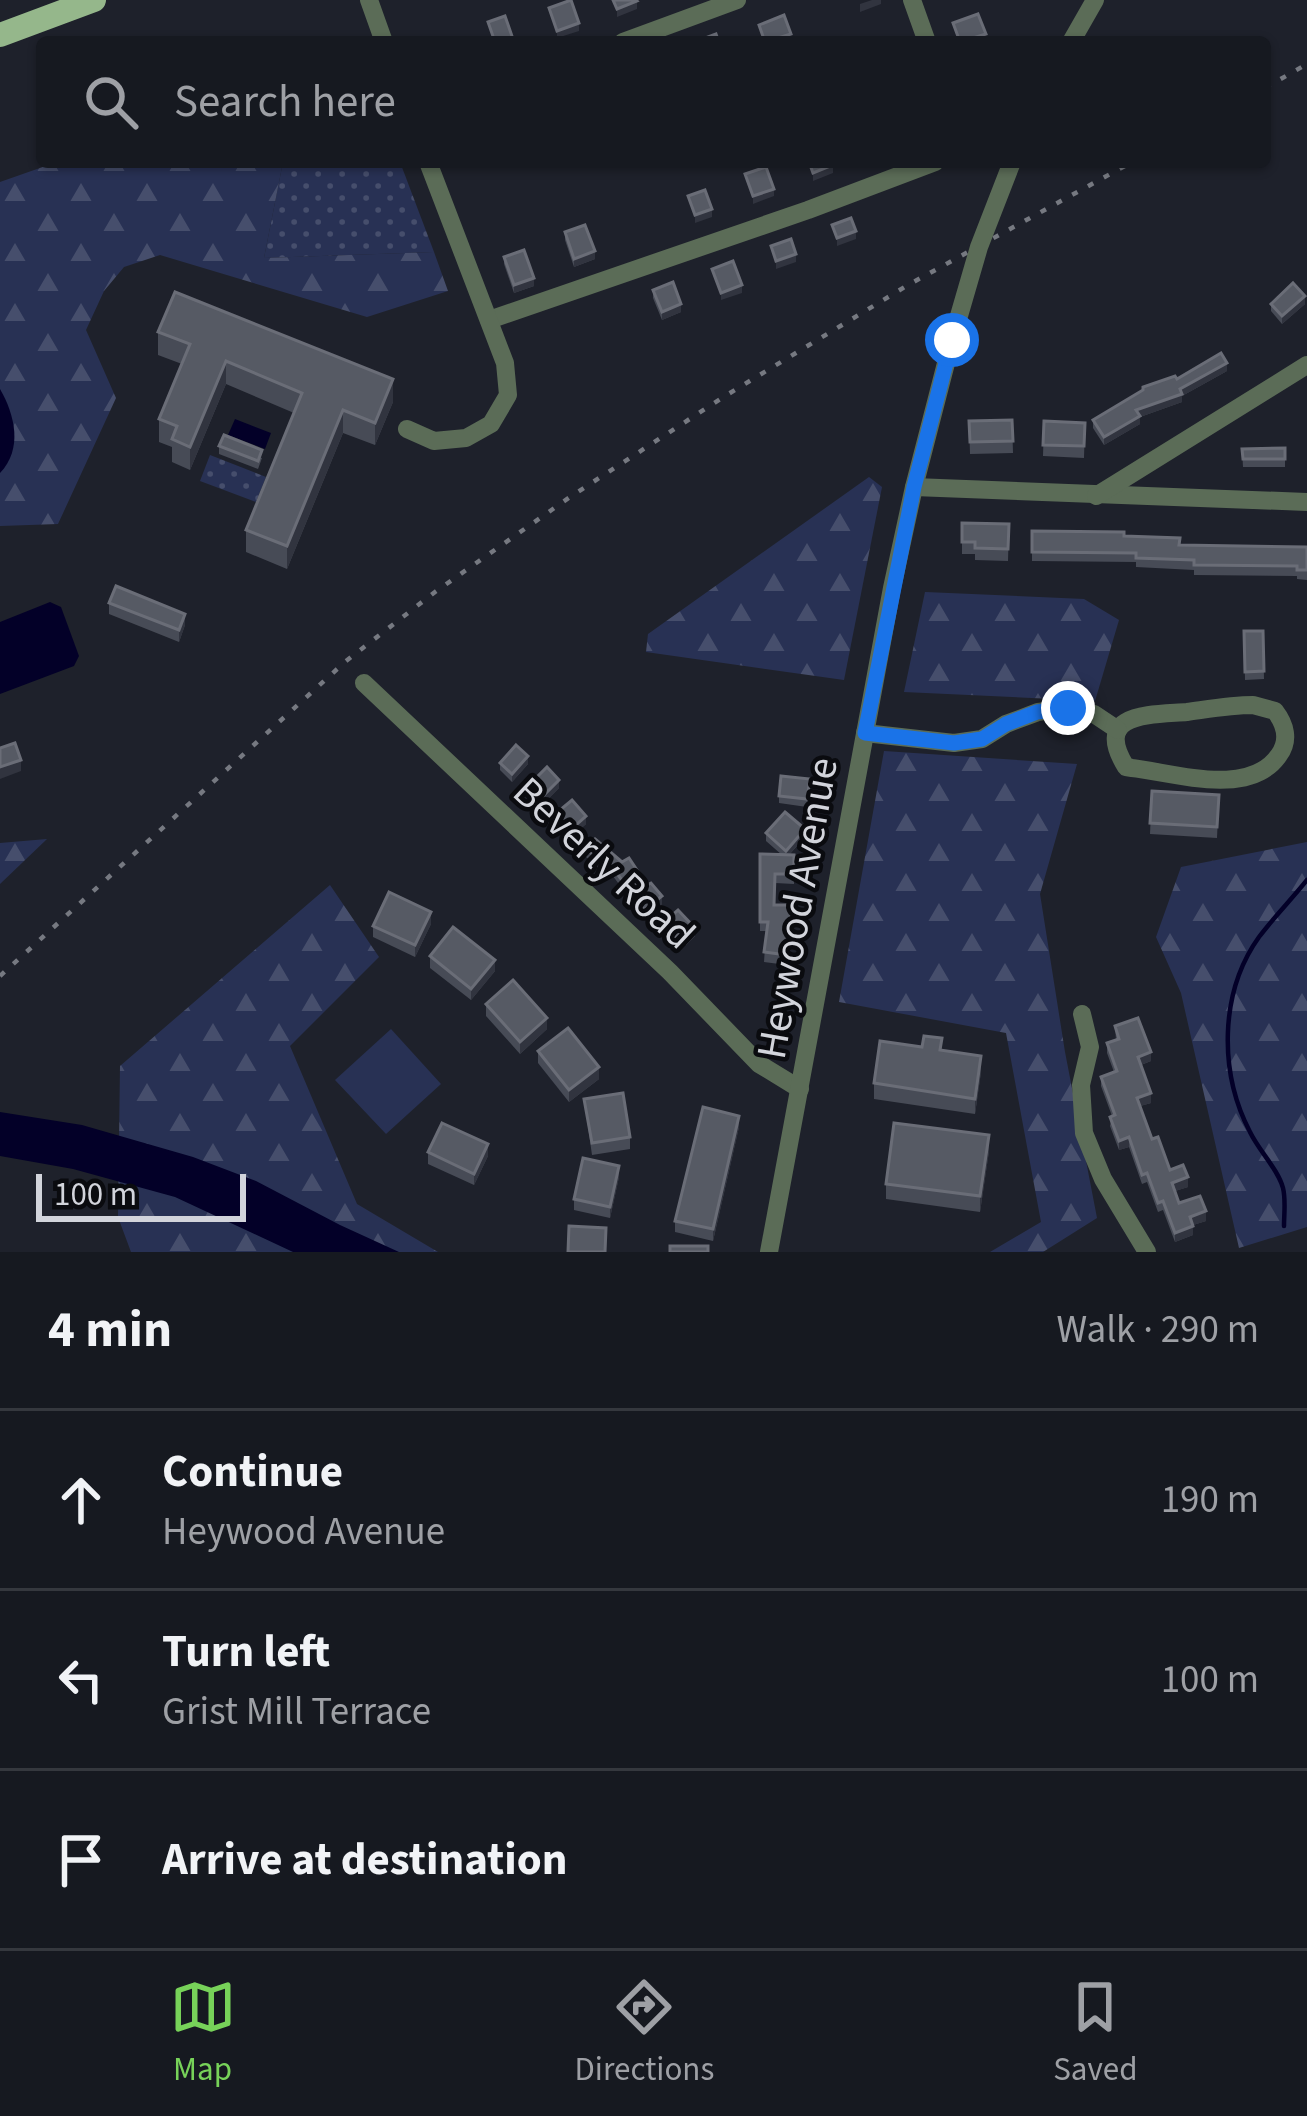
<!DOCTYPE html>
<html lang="en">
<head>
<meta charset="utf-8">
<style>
  body { margin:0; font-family:"Source Sans 3",sans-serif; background:#23262d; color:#f1f3f6 }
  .scale { position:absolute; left:36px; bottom:30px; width:210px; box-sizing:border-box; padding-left:12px; border:6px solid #d2d4db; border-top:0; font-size:33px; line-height:42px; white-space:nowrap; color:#d2d4db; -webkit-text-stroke:9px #0a0b0f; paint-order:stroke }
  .stop { position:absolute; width:36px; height:36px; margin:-27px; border:9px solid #1a73e8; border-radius:50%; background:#fff }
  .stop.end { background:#1a73e8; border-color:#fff; box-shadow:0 3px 12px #0008 }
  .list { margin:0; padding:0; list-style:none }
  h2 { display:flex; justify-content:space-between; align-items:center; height:156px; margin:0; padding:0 48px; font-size:51px }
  h2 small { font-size:39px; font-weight:400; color:#9ea0a5 }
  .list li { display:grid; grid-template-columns:78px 1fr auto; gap:36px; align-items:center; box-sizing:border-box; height:180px; padding:0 48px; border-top:3px solid #35383e }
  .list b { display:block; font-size:45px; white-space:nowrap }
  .list p { margin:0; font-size:39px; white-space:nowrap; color:#9ea0a5 }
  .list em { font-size:39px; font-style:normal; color:#9ea0a5 }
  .icon { flex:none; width:66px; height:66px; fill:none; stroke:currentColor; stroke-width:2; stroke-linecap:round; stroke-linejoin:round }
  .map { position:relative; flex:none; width:1307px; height:1252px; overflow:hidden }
  .search { position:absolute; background:#161920; box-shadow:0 3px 9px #0004; left:36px; right:36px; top:36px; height:132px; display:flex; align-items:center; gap:30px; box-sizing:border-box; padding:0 42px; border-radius:12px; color:#9ea0a5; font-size:45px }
  .sheet { height:696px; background:#161920 }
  nav { display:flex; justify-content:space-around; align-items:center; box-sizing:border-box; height:168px; border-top:3px solid #35383e; background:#161920; font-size:33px; color:#9ea0a5 }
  nav a { display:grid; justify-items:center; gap:6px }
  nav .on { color:#77d259 }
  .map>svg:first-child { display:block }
  .grass { fill:url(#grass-dots) }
  .forest { fill:url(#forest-firs) }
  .pitch { fill:#283154 }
  .water { fill:#030028 }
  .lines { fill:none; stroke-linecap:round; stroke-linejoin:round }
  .stream { stroke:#030028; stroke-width:4.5 }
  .minor { stroke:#5b6c57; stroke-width:18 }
  .major { stroke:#95b78b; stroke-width:24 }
  .rail { stroke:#767981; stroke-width:4.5; stroke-dasharray:6 12; stroke-linecap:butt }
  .minor-bridge { stroke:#5b6c57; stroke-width:18 }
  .wall { fill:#474b56 }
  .shaded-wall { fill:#31343f }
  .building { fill:#565a64; stroke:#6a6d77; stroke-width:3 }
  .route { stroke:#1a73e8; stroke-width:15 }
  .labels { text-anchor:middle; stroke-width:9; stroke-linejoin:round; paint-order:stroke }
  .street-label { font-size:42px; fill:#d2d4db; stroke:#0a0b0f }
</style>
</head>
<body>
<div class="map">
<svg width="1307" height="1252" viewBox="0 0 1307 1252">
  <defs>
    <pattern id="grass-dots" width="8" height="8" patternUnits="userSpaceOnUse" patternTransform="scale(3)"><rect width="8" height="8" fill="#283154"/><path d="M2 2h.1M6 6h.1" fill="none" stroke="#464e6c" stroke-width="1.8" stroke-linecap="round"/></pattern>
    <pattern id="forest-firs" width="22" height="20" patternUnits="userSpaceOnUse" patternTransform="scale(3)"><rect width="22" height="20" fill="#283154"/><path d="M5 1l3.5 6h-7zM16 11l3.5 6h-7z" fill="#464e6c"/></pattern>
  </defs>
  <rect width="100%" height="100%" fill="#1e212b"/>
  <g class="grass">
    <path d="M283,162H400L434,252L264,258Z"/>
    <path d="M210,455L266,477L256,502L200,481Z"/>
  </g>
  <g class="forest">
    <path d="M57,162H283L264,258L434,252L448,291L367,317L160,255L124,267L104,291L86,330L116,398L58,524L0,526V182Z"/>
    <path d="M869,477L882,487L844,680L646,652L648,634Z"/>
    <path d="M925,592L1084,599L1119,620L1095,701L904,692Z"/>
    <path d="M884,751L1077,764L1040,894L1065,1052L1097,1218L1043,1252H990L1041,1222L1006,1033L839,1002Z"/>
    <path d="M47,839L0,884V843Z"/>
    <path d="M1307,842V1227L1239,1248L1181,993L1156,937L1181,867Z"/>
    <path d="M330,885L379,957L290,1046L357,1204L438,1252H131L118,1217L120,1066Z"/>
  </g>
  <path class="pitch" d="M391,1029L441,1084L386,1134L335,1080Z"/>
  <g class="water">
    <path d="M0,389C15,415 23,449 0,473Z"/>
    <path d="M235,419L271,433L265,449L228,435Z"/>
    <path d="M50,602L61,607L79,656L74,666L0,694V622Z"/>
    <path d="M0,1112L82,1125L193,1157L256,1181L340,1225L399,1252H293L175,1197L73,1169L0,1156Z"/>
  </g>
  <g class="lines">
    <path class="stream" d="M1284,1226C1284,1214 1286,1200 1283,1188C1278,1169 1259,1151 1250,1132C1219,1073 1219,993 1259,937C1274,917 1292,899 1307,880"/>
    <g class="minor">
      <path d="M369,0L384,42"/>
      <path d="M912,0L927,42"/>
      <path d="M623,42L737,0"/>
      <path d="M1071,42L1095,0"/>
      <path d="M489,320L808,210L935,162"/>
      <path d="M407,429L434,441L466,438L491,424L508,395L505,363L428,162"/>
      <path d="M914,487L1307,502"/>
      <path d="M1096,496L1307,365"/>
      <path d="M364,683L670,972L759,1064L800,1089"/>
      <path d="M1253,705L1275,711C1285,724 1290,740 1279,755C1250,798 1175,773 1132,768L1126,767C1092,712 1150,715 1187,712C1209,709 1231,705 1253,705Z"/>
      <path d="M865,733L954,743L982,739L1006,724L1038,712L1068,708L1094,714L1118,730"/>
      <path d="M1082,1014L1090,1047L1081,1085L1084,1133L1103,1179L1147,1252"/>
      <path d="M769,1252L892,588L914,487L952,340"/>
    </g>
    <path class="major" d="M0,35L94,0"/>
    <g class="rail">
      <path d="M1265,88L1307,64"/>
      <path d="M0,976L346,661L435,592L570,497L725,396L908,285L1132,162"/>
    </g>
    <path class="minor-bridge" d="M952,340L979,247L1012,162"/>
  </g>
  <g class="wall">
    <path d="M565,232L595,259L574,267L565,240Z"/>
    <path d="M504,257L534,286L514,293L504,264Z"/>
    <path d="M653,290L681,312L662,320L653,298Z"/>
    <path d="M1271,304H1305L1282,324L1271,311Z"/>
    <path d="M158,332L393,402L375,445L343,433L287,569L246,552V530L294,413L226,384L190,470L172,462V447L159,442V419L182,364L158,355Z"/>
    <path d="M1227,371L1182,396V402L1140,417V424L1104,445L1093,428V420L1177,379Z"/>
    <path d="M1012,420L1013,453L970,454L969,421Z"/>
    <path d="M1044,421L1085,423L1084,458L1043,456Z"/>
    <path d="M219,446L262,458L258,469L219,454Z"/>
    <path d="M1285,448V467H1243L1242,449Z"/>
    <path d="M962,523L1009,524L1008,561L975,560V554H962Z"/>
    <path d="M1032,531L1124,536L1179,545L1307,547V580L1297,579V576L1194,575V570L1136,567V562L1032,561Z"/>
    <path d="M109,603L185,625L179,642L109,614Z"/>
    <path d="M1244,631H1263L1264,679L1245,680Z"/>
    <path d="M500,763L528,764L512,782L500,770Z"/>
    <path d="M810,787L807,807L779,803V796Z"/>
    <path d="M526,788H559L538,809L526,796Z"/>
    <path d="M1152,791L1219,795L1217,838L1150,834Z"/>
    <path d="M554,815L586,824L568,840L554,823Z"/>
    <path d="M766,833L805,837L789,855H794V884L775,883L774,905L792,915L787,965L764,962L766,931H760V854L782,855L766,841Z"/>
    <path d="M586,849L647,885L662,904L644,918L607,868L604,872L586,857Z"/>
    <path d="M431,924L415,957L373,937V926Z"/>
    <path d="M662,924L695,936L686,945L681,939L674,945L662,932Z"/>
    <path d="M430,956L495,971L471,1000L430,968Z"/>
    <path d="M486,1004L547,1029L520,1054L486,1016Z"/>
    <path d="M1115,1026L1151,1061L1141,1065L1151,1103L1140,1106L1152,1139L1170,1170L1188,1187L1175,1191L1179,1203L1206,1221L1193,1225V1235L1175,1242L1163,1210L1158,1212L1147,1182L1142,1184L1129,1147L1119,1150L1110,1126L1112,1116L1101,1086V1077L1114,1072L1107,1053V1043L1116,1040Z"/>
    <path d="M942,1050L981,1072L975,1114L874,1099V1083Z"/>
    <path d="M538,1051L599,1079L569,1102L538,1063Z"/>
    <path d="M584,1099L630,1137V1149L592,1155Z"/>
    <path d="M739,1127L713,1241L675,1232V1221Z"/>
    <path d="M989,1151L980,1212L886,1199V1184Z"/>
    <path d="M428,1152L488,1156L474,1185L428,1164Z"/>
    <path d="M619,1177L610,1218L574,1210V1199Z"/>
  </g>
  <g class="shaded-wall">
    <path d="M872,0H881V4L860,12V4Z"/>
    <path d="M637,1V9L617,17V9Z"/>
    <path d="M579,23V31L557,38V31Z"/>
    <path d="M791,34L790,42H769Z"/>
    <path d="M986,34L985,42H963Z"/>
    <path d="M833,165V173L813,181V173Z"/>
    <path d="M774,189V196L753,204V196Z"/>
    <path d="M712,209V217L695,223V215Z"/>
    <path d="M856,231V239L837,246V238Z"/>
    <path d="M595,251V259L574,267V259Z"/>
    <path d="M796,254V262L776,269V261Z"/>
    <path d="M534,278V286L514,293V285Z"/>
    <path d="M742,285V293L721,300V293Z"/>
    <path d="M1305,296V304L1282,324V316Z"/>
    <path d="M681,304V312L662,320V312Z"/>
    <path d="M226,361V384L190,470V447Z"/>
    <path d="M1227,363V371L1182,396V402L1140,417V424L1104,445V437L1136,410L1180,389Z"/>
    <path d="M393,379V402L375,445V423Z"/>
    <path d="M343,410V433L287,569V546Z"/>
    <path d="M185,614V625L179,642V630Z"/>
    <path d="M528,756V764L512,782V774Z"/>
    <path d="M21,760V771L0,779V767Z"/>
    <path d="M559,780V788L538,809V801Z"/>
    <path d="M586,816V824L568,840V832Z"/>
    <path d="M805,829V837L786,858V851Z"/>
    <path d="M662,896V904L644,918V910Z"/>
    <path d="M431,912V924L415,957V945Z"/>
    <path d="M695,928V936L686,945V937Z"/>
    <path d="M681,931V939L674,945V938Z"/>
    <path d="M495,960V971L471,1000V989Z"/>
    <path d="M547,1018V1029L520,1054V1042Z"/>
    <path d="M1151,1052V1061L1138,1066V1057Z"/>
    <path d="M981,1056V1072L975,1114V1099Z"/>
    <path d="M599,1067V1079L569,1102V1090Z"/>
    <path d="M1151,1093V1103L1137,1107V1098Z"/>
    <path d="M739,1116V1127L713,1241V1229Z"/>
    <path d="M989,1135V1151L980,1212V1196Z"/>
    <path d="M1129,1137V1147L1119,1150V1141Z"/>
    <path d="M488,1144V1156L474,1185V1174Z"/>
    <path d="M619,1166V1177L610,1218V1207Z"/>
    <path d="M1188,1177V1187L1172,1192V1183Z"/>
    <path d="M1206,1211V1221L1190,1226V1217Z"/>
    <path d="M1193,1226V1235L1175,1242V1233Z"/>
  </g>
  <g class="building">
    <path d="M571,0L579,23L557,31L549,8Z"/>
    <path d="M613,0H636L637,1L617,9Z"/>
    <path d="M978,14L986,34L960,42L953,23Z"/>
    <path d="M784,15L791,34L765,42L759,25Z"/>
    <path d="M505,16L514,42H495L488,22Z"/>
    <path d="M716,34L719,42H697V41Z"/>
    <path d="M809,162H832L833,165L813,173Z"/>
    <path d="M766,167L774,189L753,196L745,174Z"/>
    <path d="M705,190L712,209L695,215L688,196Z"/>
    <path d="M851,218L856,231L837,238L832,225Z"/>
    <path d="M585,225L595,251L574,259L565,232Z"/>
    <path d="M791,239L796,254L776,261L771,246Z"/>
    <path d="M524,250L534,278L514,285L504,257Z"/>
    <path d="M733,261L742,285L721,293L712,269Z"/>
    <path d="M673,282L681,304L662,312L653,290Z"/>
    <path d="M1293,283L1305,296L1282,316L1271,304Z"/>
    <path d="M175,292L393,379L375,423L343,410L287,546L246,530L302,393L226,361L190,447L172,439L177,426L159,419L190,344L158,332Z"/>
    <path d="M1221,353L1227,363L1180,389L1182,394L1136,410L1140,416L1104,437L1093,420L1143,390V387L1175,376L1177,379Z"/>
    <path d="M1012,420L1013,441L970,442L969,421Z"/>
    <path d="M1044,421L1085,423L1084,446L1043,445Z"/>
    <path d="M224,435L262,450L258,461L219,446Z"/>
    <path d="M1285,448V459H1243L1242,449Z"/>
    <path d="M962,523L1009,524L1008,549L975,548V542H962Z"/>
    <path d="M1032,531L1124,532V536L1180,538L1179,545L1307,547V570H1297V566L1194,565V560L1136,558V553L1032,552Z"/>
    <path d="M116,586L185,614L179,630L109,603Z"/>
    <path d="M1244,631H1263L1264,671L1245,672Z"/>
    <path d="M15,743L21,760L0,767V748Z"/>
    <path d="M516,745L528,756L512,774L500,763Z"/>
    <path d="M547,767L559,780L538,801L526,788Z"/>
    <path d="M781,776L810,779L807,799L779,796Z"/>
    <path d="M1152,791L1219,795L1217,827L1150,823Z"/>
    <path d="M572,800L586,816L568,832L554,815Z"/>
    <path d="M785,812L805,829L786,851L766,833Z"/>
    <path d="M595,839L622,862L629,858L647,885L651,883L662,896L644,910L607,860L604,864L586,849Z"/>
    <path d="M760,854L794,855V874H775L774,905H792L787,955L764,952L768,922H760Z"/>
    <path d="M389,892L431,912L415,945L373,926Z"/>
    <path d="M678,910L695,928L686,937L681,931L674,938L662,924Z"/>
    <path d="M453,927L495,960L471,989L430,956Z"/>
    <path d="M513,980L547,1018L520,1042L486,1004Z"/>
    <path d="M1138,1018L1151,1052L1138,1057L1151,1093L1137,1098L1152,1139L1158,1137L1170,1170L1183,1165L1188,1177L1172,1183L1179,1203L1200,1196L1206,1211L1190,1217L1193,1226L1175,1233L1163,1201L1158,1203L1147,1173L1142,1175L1129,1137L1119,1141L1110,1117L1115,1115L1101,1077L1117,1071L1107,1043L1119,1039L1115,1026Z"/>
    <path d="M568,1028L599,1067L569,1090L538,1051Z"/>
    <path d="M924,1036L942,1038L940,1050L981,1056L975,1099L874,1083L880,1041L922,1047Z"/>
    <path d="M623,1093L630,1137L592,1143L584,1099Z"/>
    <path d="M703,1107L739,1116L713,1229L675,1221Z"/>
    <path d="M442,1123L488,1144L474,1174L428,1152Z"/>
    <path d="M894,1123L989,1135L980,1196L886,1184Z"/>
    <path d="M583,1158L619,1166L610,1207L574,1199Z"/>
    <path d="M569,1226L606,1228L605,1252H568Z"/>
    <rect x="670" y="1246" width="38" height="6"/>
  </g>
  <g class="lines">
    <path class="route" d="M952,340L914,487L865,733L954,743L982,739L1006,724L1037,712L1068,708"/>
  </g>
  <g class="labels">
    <g class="street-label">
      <text transform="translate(605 862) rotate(43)" y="15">Beverly Road</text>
      <text transform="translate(796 908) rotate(-80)" y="15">Heywood Avenue</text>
    </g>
  </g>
</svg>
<div class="scale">100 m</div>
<div class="stop" style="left:952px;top:340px"></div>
<div class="stop end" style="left:1068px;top:708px"></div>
<div class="search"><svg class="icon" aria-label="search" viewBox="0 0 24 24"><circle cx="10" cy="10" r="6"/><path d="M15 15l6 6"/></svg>Search here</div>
</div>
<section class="sheet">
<h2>4 min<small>Walk · 290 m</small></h2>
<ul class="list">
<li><svg class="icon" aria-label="ahead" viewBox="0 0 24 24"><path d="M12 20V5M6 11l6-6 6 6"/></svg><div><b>Continue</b><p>Heywood Avenue</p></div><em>190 m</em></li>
<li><svg class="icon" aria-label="left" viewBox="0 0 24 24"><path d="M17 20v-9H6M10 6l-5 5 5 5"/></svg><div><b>Turn left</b><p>Grist Mill Terrace</p></div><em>100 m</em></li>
<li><svg class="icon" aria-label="arrive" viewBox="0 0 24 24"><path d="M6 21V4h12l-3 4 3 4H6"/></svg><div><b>Arrive at destination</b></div></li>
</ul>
</section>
<nav>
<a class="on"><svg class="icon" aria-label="map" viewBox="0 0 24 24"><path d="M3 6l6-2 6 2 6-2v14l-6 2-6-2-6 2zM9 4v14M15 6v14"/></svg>Map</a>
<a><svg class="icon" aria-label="directions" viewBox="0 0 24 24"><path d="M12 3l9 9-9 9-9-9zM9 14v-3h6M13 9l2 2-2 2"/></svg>Directions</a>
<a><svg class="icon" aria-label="saved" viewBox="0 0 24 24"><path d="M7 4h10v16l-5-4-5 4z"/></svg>Saved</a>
</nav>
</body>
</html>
